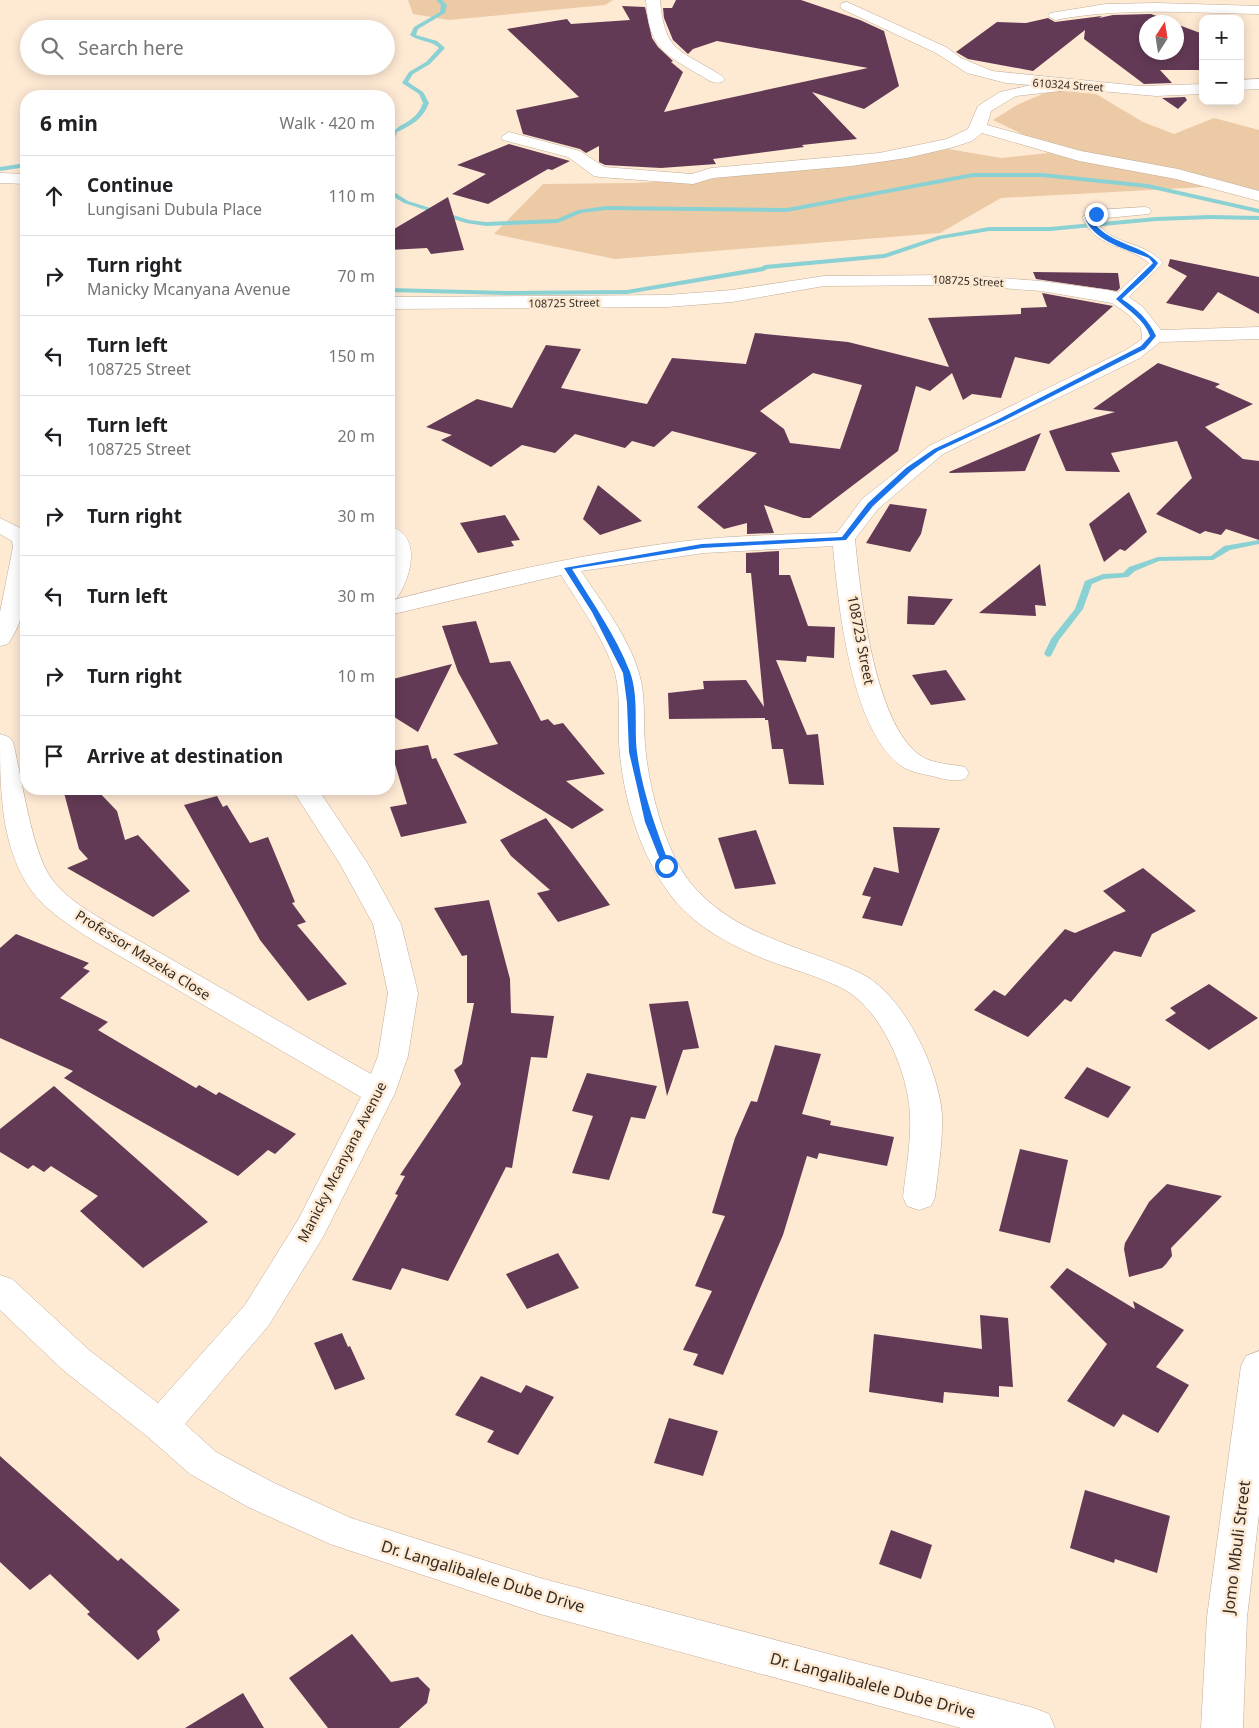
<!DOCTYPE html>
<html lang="en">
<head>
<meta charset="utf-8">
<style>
  body { margin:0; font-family:"Noto Sans",sans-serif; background:#f2f2f2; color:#202124 }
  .controls { position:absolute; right:15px; top:15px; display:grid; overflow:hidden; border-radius:10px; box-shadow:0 2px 12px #0003 }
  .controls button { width:45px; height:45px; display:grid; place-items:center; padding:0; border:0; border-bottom:1px solid #e0e0e0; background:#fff; color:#202124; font:25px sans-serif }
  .compass { position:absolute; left:1139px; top:15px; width:45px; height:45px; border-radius:50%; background:#fff; box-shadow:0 2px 12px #0003; rotate:12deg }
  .stop { position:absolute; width:15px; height:15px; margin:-11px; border:4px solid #1a73e8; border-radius:50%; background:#fff }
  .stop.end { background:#1a73e8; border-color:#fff; box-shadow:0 1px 5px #0008 }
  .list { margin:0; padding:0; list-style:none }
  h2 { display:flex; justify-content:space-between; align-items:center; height:65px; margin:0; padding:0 20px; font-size:21px }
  h2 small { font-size:16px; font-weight:400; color:#757577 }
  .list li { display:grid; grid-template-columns:32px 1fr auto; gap:15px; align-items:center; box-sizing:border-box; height:80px; padding:0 20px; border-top:1px solid #e0e0e0 }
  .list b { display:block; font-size:19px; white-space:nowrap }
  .list p { margin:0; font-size:16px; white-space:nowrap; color:#757577 }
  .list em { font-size:16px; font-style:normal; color:#757577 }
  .icon { flex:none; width:28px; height:28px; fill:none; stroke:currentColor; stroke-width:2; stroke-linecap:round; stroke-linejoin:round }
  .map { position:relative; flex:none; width:1259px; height:1728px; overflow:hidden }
  .search { position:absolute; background:#fff; box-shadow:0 2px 12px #0003; left:20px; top:20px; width:375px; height:55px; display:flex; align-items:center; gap:12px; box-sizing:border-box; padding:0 18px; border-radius:28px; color:#757577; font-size:19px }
  .panel { position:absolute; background:#fff; box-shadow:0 2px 12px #0003; left:20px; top:90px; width:375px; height:705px; border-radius:20px }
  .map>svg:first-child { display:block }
  .green { fill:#eccaa5 }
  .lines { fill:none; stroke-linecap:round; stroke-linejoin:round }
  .stream { fill:#8ad1d4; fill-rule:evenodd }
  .building { fill:#633a55; fill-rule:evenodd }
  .service-casing { stroke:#c1ad98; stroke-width:1 }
  .minor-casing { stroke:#c1ad98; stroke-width:1 }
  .service { fill:#fff; fill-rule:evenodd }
  .minor { fill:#fff; fill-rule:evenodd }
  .route { fill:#1a73e8 }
  .labels { text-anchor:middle; stroke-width:5; stroke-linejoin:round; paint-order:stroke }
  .far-street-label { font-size:11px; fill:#342c24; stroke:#fee9d3 }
  .street-label { font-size:14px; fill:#342c24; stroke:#fee9d3 }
  .near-street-label { font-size:16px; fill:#342c24; stroke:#fee9d3 }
</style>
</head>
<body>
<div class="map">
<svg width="1259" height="1728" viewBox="0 0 1259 1728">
  <rect width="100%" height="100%" fill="#fee9d3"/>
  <g class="green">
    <path d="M408,0H613L605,5L449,20L413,14Z"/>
    <path d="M1052,90L1096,94L1143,122L1174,134L1214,118L1259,130V195L1224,186L1001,198L940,233L615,259L494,234L543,184L634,183L711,179L770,171L877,162L948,149L1002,158L1048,153L1024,135L993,120L1019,104Z"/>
  </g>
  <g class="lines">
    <g class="stream">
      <path d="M436,0H442L447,5L445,13L418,29L416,35L437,41L445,48L430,64L413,74L408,82L423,92L429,103C423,119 412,125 397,132L392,146L389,148C389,119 413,130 423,103L419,94L402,83L409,72L426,62L439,48C431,40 419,42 410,35L414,27L440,12L441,5Z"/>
      <path d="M26,163V167L0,171V167Z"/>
      <path d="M973,173H1042L1148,184L1259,209V213L1148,188L1042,177H973L787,212L606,210L581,213L558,223L486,226L466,223L404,203L389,194V189L408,201L469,220L486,222L557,219L578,210L606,206L787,208Z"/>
      <path d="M1210,215L1259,216V220L1210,219L1156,221L1050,231H989L941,239L885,258L767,269L764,271L627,294L507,295L389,292V288L507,291L627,290L761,267L765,265L884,254L938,236L989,227H1050L1156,217Z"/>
      <path d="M1259,540V544L1230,550L1213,560L1159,561L1135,571L1128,577L1104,579L1092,584L1083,609L1059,640L1051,656L1048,657L1044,654L1051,639L1075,609L1085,581L1103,574L1123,573L1129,567L1158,557L1211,556L1224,546Z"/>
    </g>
  </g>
  <g class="building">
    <path d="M676,0H801L860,20L884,31L899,86L864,109L812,92L857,139L802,145L804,147L713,159L716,164L661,168L605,165L599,162V146L586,153L580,149L523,134L516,110L579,97L507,29L567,19L571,24L630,20L622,6L645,7L652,38L658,47L673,61L671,62L683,72L664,112L868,68L717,41L693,49L688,54L673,40L664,18L663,8H672Z"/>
    <path d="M1151,14L1173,22H1146V52H1176V24L1203,34V70H1160L1172,83L1144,84L1084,39L1085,30L1033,71L968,59L956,52L997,22L1026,23L1048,18L1055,22L1102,16L1099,18L1113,15Z"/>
    <path d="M1185,97L1187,100L1178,109L1162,98Z"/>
    <path d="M509,144L570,161L552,170L548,169L488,204L452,194L486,174L457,165Z"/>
    <path d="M448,197L464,250L431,254L427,248L389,250V232Z"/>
    <path d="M1170,259L1259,277V314L1218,292L1203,311L1166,303L1187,276L1168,266Z"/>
    <path d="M1033,272L1118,273L1120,288L1117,291L1036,279Z"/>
    <path d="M1042,293L1113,306L1049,364L1015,357L1001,398L972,394L963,400L952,373L930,391L916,386L898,451L810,518H803L764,505L774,533L747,534V523L724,529L697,507L757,453L672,431L654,447L632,441L625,448L575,434L555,453L522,445L491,467L441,440L452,435L426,427L477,399L512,408L546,345L581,349L561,388L647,404L672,358L746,364L755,333L848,342L949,367L928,318L1021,314V308L1047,307ZM813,373L862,385L840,449L790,443L784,429L760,411Z"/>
    <path d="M1158,363L1220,384L1215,387L1253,404L1205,427L1243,459L1259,461V540L1226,529L1221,535L1205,531L1200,534L1156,514L1192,478L1177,441L1111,453L1120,472L1066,471L1049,431L1115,412L1093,409Z"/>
    <path d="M1041,433L1025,471L950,473L949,472Z"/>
    <path d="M598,485L642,521L600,535L583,519Z"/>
    <path d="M1129,492L1147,532L1125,551L1120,549L1104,562L1089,524Z"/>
    <path d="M890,504L927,509L921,534L910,552L866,543Z"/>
    <path d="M505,515L520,540L511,541L514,546L478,553L460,523Z"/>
    <path d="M779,551V575H790L808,626L835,627L834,658L807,656L806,662L776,660L807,735L818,734L824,785L789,784L783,749H772L768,720H765V718L669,719L668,693L704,689L703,681L746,680L764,707L751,573H746V553Z"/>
    <path d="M1040,564L1046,606L1035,605L1036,616L979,613Z"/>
    <path d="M908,596L953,599L934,625L907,624Z"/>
    <path d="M476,621L490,663L510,661L541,721L548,719L554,725L563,723L605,774L566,781L604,810L572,829L453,754L498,744L458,672L442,626Z"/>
    <path d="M452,664L418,732L391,715L394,693L389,685V680Z"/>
    <path d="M946,670L966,700L931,705L912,675Z"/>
    <path d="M428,745L432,759L436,758L467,823L401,837L390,807L407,804L391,751Z"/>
    <path d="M63,789H96L117,811L125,840L138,835L190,891L153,917L67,868L88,859L79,849Z"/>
    <path d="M217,796L223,807L227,805L250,843L268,837L295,902L292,903L306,922L297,925L347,984L308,1001L260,940L184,805Z"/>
    <path d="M546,818L610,905L558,922L537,893L550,890L511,856L500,840Z"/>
    <path d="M893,827L940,828L902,926L862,918L871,897L862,895L874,867L899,873Z"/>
    <path d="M756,830L776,884L735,889L718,838Z"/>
    <path d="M1143,868L1196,911L1152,934L1141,957L1114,951L1071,1002L1065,999L1028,1037L974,1010L994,990L1005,996L1065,929L1075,933L1126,911L1103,891Z"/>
    <path d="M489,900L510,979L511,1013L554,1016L547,1058L531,1057L512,1168L506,1167L448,1281L402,1268L391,1290L352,1280L398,1195L395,1194L405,1176L400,1175L461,1084L454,1070L462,1064L474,1003H467V955L462,956L434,908Z"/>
    <path d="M16,934L89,963L83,968L90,971L60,998L108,1022L98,1030L196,1088L199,1085L216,1095L219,1092L296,1134L275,1154L268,1150L238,1176L64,1078L73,1071L0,1038V948Z"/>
    <path d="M1209,984L1258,1018L1209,1050L1165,1020L1176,1013L1170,1008Z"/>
    <path d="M688,1001L699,1048L683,1050L667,1096L649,1004Z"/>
    <path d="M775,1045L821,1054L802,1114L831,1121L830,1125L894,1137L887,1166L819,1153L817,1159L807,1156L783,1235L723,1375L693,1365L698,1354L683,1350L712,1291L695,1286L725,1216L712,1213L735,1138L751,1101L757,1102Z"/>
    <path d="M1087,1067L1131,1087L1108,1118L1064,1098Z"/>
    <path d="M587,1073L657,1086L645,1119L631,1117L609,1180L572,1173L593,1116L572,1111Z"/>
    <path d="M54,1086L208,1222L143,1268L80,1211L98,1196L51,1166L44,1172L33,1165L28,1169L0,1152V1129Z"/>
    <path d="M1020,1149L1068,1160L1050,1243L999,1231Z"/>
    <path d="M1167,1184L1222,1196L1171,1248L1172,1256L1166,1264L1162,1268L1129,1277L1124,1249L1125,1243L1149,1202Z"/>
    <path d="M558,1253L579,1288L527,1309L506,1274Z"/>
    <path d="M1067,1268L1135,1309L1133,1301L1184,1330L1156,1367L1189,1385L1158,1433L1123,1414L1114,1427L1067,1401L1107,1344L1050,1287Z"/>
    <path d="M980,1315L1008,1318L1013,1387L999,1386V1397L944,1392L943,1403L869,1392L874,1334L982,1349Z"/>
    <path d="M342,1333L348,1347L350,1346L365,1379L335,1390L314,1343Z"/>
    <path d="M481,1376L521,1393L526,1385L554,1397L518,1455L487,1442L494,1431L455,1415Z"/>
    <path d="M669,1418L718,1431L703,1476L654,1463Z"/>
    <path d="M0,1456L118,1561L121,1558L180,1610L157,1631L160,1640L138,1660L87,1614L90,1612L50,1574L30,1590L0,1562Z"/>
    <path d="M1085,1490L1170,1516L1157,1573L1115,1559L1114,1563L1070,1548Z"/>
    <path d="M891,1530L932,1545L921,1579L879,1564Z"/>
    <path d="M352,1634L391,1682L418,1677L430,1689L427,1703L399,1728H328L289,1678Z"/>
    <path d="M243,1693L264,1728H185Z"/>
  </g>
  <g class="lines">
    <g class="service-casing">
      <path id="service" d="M1145,207L1149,208L1151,211L1149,214L1095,219C1108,246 1145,240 1163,263L1124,302H1114L1112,299L1114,296L1149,263C1125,243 1097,250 1082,217L1096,210Z"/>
    </g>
    <g class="minor-casing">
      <g id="minor">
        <path d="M646,0H660C665,55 681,49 722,76L725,79L722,82C712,85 706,78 698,74C660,52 649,45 646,0Z"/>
        <path d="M847,2L946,47L961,58L992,71L1140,86L1203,84V94L1156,96L1078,89L1016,96L991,111L987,125L1081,151L1178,169L1259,191V201L1176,179L1079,161L982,133L972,141L954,147L907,158L851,166L713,178L693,184L600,177L594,176L568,157L503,140L501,137L509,132L580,151L604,167L692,174L711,168L879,153L947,139L968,129L978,106L1000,92L1031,85L1006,83L967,73L936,53L842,9L840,6L842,3Z"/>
        <path d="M1157,3L1259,6V14C1190,13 1123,7 1055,20L1048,16L1050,13L1106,4Z"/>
        <path d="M1259,79V89L1240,90V80Z"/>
        <path d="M0,173L26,174V184L0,183Z"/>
        <path d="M959,275L1041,281L1108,290L1126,295L1143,307L1161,330L1259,327V339L1160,342L1140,358L943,454L878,509L855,539C860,592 874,725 921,756C933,764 951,764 965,767L969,773L965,779C954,782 943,779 932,776C922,774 911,772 903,767C851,733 838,604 833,546L704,553L581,571C602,603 628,636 639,673C646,696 643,720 645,744C648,785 664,848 689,881C733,936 800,945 860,973C903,993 939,1069 942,1115C943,1142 938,1170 935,1197L931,1206L919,1210L907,1206L903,1197C906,1170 911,1143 910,1116C909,1075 883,1013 847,991C823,977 793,970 767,960C730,945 693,926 669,893C639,852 622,794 619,743C618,720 621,696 615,673C604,638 580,606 561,575L389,615V601C493,574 598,550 705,539C749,535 793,534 837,533L862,499L929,446L1126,350L1142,339L1141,328L1129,315L1112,303L1041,291L959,285L824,286L732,302L667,307L389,309V297L667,295L732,290L824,276Z"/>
        <path d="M0,518L26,531C26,570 32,610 8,644L0,646V612L13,547L12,541L0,534Z"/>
        <path d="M389,526C423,535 411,577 397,598L389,600Z"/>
        <path d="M0,734L9,737L13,742C22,778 31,849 51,878C66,899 93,914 115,927L371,1074L378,1056L388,993L373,924L340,864L292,789H318L368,864L401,924L418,993L408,1056L395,1093L323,1237L269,1325L185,1424L216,1452L274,1483L351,1518L540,1578L1034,1708L1049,1714L1055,1728H961L540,1614L330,1544L248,1507L190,1474L148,1437L63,1370L0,1310V1275L12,1279L89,1350L158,1403L245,1305L298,1220L361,1097L94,941C72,927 47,912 31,890C0,846 0,787 0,734Z"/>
        <path d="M1259,1351V1514L1247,1617L1243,1728H1201L1207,1617L1241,1366L1246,1356Z"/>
      </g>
    </g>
    <use href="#service" class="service"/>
    <use href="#minor" class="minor"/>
  </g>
  <path class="route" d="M1098,213L1090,219C1112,247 1141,243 1158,263C1153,272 1131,290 1122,299C1137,309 1149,320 1156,336L1145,349L1001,422L938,451L911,471L873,506L846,540L702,548L572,569C592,602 616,636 630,672C639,697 634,727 637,752C642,791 656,829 670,866L663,867L645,822L636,782L629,752L627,703L623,673L592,612L564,568L702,544L842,537L868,503L906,468L934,449L997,420L1141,346L1150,336C1144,319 1129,311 1116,299L1153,263L1149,258C1128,250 1092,241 1085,217Z"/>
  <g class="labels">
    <g class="far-street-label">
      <text transform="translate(1068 85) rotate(4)" y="4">610324 Street</text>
      <text transform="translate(968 281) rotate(3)" y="4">108725 Street</text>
      <text transform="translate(564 303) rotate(-1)" y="4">108725 Street</text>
    </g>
    <g class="street-label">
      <text transform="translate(861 640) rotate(79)" y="5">108723 Street</text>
      <text transform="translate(143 955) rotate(32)" y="5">Professor Mazeka Close</text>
      <text transform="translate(342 1162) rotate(-63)" y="5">Manicky Mcanyana Avenue</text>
    </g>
    <g class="near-street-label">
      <text transform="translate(1236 1547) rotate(-83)" y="6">Jomo Mbuli Street</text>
      <text transform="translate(483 1576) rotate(17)" y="6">Dr. Langalibalele Dube Drive</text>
      <text transform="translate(873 1685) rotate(15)" y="6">Dr. Langalibalele Dube Drive</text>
    </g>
  </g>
</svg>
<div class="controls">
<button>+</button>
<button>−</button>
</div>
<svg class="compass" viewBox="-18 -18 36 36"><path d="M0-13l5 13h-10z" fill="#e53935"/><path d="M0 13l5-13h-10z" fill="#757577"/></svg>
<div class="stop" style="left:666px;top:866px"></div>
<div class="stop end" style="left:1096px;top:214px"></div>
<div class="search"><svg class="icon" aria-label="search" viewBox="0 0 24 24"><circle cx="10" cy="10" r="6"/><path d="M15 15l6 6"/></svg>Search here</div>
<section class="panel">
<h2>6 min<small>Walk · 420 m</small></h2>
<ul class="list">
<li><svg class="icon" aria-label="ahead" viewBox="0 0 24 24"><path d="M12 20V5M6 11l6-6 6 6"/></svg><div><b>Continue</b><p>Lungisani Dubula Place</p></div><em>110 m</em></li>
<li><svg class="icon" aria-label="right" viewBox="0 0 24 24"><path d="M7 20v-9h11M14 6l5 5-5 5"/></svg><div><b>Turn right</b><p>Manicky Mcanyana Avenue</p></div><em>70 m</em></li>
<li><svg class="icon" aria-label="left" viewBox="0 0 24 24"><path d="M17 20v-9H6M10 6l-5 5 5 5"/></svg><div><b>Turn left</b><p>108725 Street</p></div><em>150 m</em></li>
<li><svg class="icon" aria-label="left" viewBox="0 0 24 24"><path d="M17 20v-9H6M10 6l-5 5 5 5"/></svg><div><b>Turn left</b><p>108725 Street</p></div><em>20 m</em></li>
<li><svg class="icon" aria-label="right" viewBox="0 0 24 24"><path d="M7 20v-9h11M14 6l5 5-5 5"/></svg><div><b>Turn right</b></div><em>30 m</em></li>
<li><svg class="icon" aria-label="left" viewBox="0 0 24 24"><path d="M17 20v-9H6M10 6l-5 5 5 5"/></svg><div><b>Turn left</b></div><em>30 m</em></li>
<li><svg class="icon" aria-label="right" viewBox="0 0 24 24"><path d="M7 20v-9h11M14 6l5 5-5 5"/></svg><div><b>Turn right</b></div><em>10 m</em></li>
<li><svg class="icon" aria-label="arrive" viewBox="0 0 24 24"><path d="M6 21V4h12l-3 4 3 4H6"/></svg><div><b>Arrive at destination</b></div></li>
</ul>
</section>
</div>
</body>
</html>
